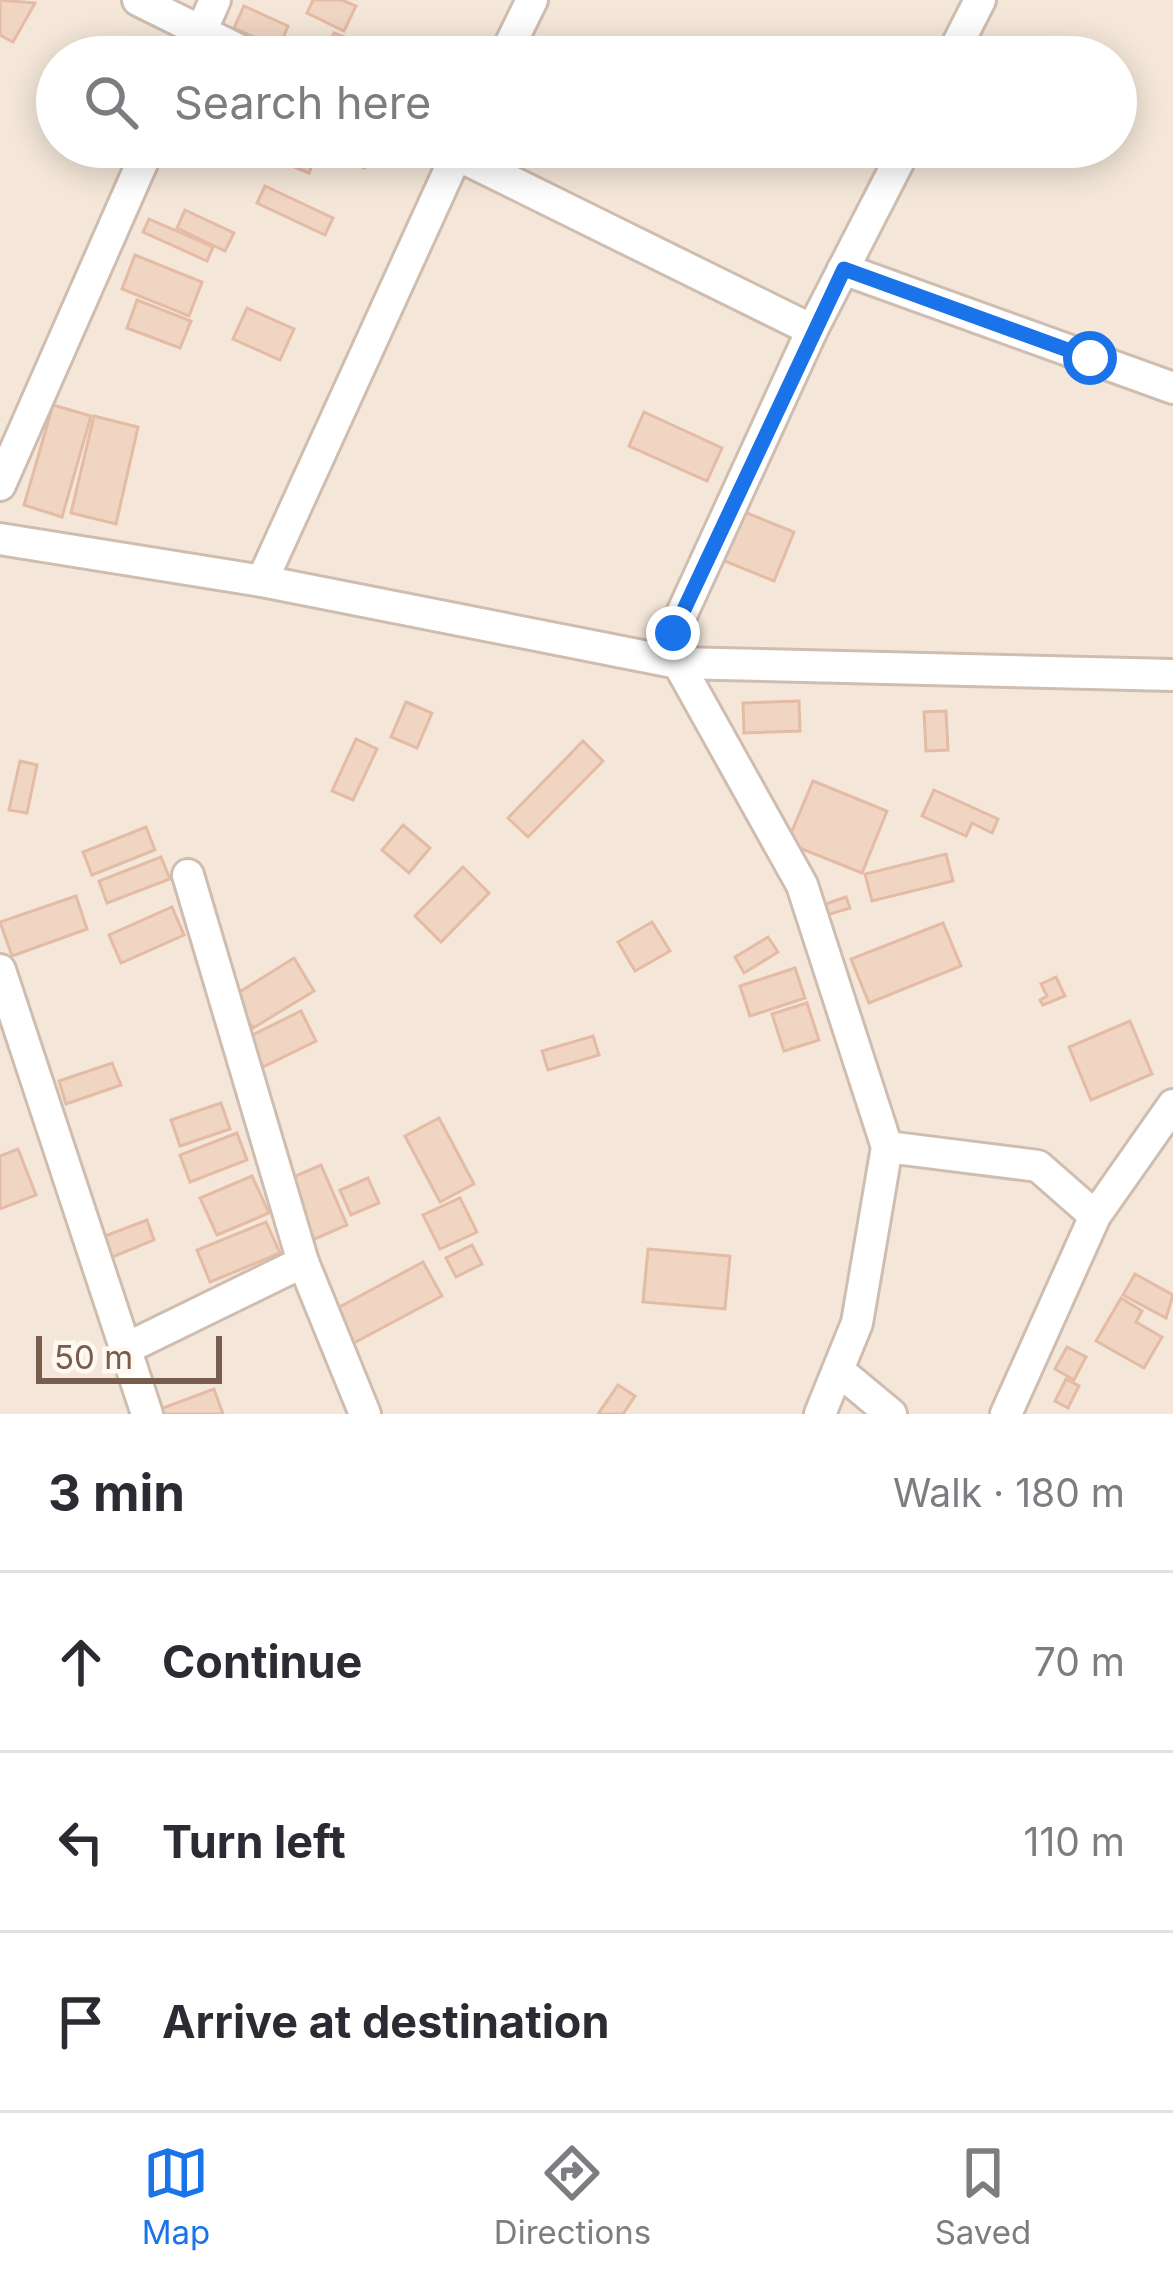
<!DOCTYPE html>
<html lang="en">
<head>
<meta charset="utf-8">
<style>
  body { margin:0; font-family:Inter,sans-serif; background:#f7f7f7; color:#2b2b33 }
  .scale { position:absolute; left:36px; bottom:30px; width:186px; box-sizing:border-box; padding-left:12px; border:6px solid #785c4e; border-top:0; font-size:33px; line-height:42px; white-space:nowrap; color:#785c4e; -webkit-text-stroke:9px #fff9f1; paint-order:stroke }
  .stop { position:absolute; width:36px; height:36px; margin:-27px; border:9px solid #1a73e8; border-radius:50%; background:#fff }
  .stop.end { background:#1a73e8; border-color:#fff; box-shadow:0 3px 12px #0008 }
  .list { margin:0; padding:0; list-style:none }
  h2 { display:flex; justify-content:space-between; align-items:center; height:156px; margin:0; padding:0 48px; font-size:51px }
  h2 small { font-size:39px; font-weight:400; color:#7c7c81 }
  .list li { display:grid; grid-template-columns:78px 1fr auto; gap:36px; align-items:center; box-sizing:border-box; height:180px; padding:0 48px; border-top:3px solid #e1e1e2 }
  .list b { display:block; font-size:45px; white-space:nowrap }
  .list em { font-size:39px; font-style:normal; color:#7c7c81 }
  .icon { flex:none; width:66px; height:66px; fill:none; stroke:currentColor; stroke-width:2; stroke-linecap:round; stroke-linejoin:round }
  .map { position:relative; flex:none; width:1173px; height:1414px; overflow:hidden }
  .search { position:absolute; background:#fff; box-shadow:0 6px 30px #0003; left:36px; right:36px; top:36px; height:132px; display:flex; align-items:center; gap:30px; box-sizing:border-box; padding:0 42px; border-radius:66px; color:#7c7c81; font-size:45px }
  .sheet { height:696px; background:#fff }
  nav { display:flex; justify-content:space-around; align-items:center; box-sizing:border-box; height:168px; border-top:3px solid #e1e1e2; background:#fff; font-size:33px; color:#7c7c81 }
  nav a { display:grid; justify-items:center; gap:6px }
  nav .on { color:#1a73e8 }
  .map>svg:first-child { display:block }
  .residential { fill:#f4e7d9; fill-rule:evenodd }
  .building { fill:#f1d5c3; stroke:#e4bba4; stroke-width:3 }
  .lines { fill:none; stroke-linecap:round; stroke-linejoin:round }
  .street-casing { stroke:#cfbdb0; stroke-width:36 }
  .street { stroke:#fff; stroke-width:30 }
  .route { stroke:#1a73e8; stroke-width:15 }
</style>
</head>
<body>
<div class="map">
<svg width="1173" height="1414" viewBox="0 0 1173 1414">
  <rect width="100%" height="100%" fill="#fcf5eb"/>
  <path class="residential" d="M0,0H1173V1414H0ZM57,57H1116V147H57Z"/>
  <g class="building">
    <path d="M0,0L35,3L13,42L0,35Z"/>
    <path d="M313,0H342L356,6L344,31L307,13Z"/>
    <path d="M244,6L288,26L279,48L234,28Z"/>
    <path d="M334,33L368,47L364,57L325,55Z"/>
    <path d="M288,147L317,153L309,173L282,162Z"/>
    <path d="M321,147H374L364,168Z"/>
    <path d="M265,186L333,218L325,235L257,203Z"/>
    <path d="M185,210L234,233L225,251L177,228Z"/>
    <path d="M149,219L213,247L207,261L143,232Z"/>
    <path d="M135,255L202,282L189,316L122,289Z"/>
    <path d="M137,300L191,321L180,348L127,328Z"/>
    <path d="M247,308L294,329L280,360L233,339Z"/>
    <path d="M53,405L91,416L62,517L24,505Z"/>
    <path d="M644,412L722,448L707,481L629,446Z"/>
    <path d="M94,416L138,427L116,524L71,513Z"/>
    <path d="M742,511L794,532L774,581L722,560Z"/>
    <path d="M799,701L800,731L744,733L743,703Z"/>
    <path d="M406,702L432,713L417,748L391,737Z"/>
    <path d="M946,711L948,750L926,751L924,712Z"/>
    <path d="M356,739L377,749L353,800L332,791Z"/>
    <path d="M583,741L603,761L528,837L508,818Z"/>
    <path d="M20,761L37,765L27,813L9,810Z"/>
    <path d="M813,781L887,811L862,873L787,843Z"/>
    <path d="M934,790L998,819L992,833L972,823L966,836L922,816Z"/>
    <path d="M403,825L430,848L409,873L382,850Z"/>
    <path d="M146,827L155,850L92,875L83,852Z"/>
    <path d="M946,854L953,881L872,901L865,874Z"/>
    <path d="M161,857L170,879L107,903L99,881Z"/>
    <path d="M463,867L489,893L441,942L415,916Z"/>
    <path d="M76,896L87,929L12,956L0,922Z"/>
    <path d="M846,897L850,908L827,915L823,905Z"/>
    <path d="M172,907L184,935L121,963L109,935Z"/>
    <path d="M652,922L670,951L635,971L618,942Z"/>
    <path d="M943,923L961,966L869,1003L851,959Z"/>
    <path d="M768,937L778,952L744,973L735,957Z"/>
    <path d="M294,958L314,991L253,1028L233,996Z"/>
    <path d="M795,968L805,998L750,1016L740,986Z"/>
    <path d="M1056,977L1065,996L1043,1005L1040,1000L1047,996L1041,984Z"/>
    <path d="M807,1003L819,1040L784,1051L772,1014Z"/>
    <path d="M301,1011L316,1041L263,1067L248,1037Z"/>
    <path d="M1130,1021L1152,1074L1091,1100L1069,1047Z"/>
    <path d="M593,1036L599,1055L548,1070L542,1051Z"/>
    <path d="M112,1063L121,1085L66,1104L59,1081Z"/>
    <path d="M221,1103L230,1129L180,1146L171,1120Z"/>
    <path d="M439,1118L474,1184L440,1202L405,1136Z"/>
    <path d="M237,1133L247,1160L190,1182L180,1155Z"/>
    <path d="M18,1149L36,1195L0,1209V1156Z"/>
    <path d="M321,1165L347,1225L310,1241L284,1181Z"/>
    <path d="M252,1176L269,1213L217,1235L200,1198Z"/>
    <path d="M368,1178L379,1203L351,1215L340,1190Z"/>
    <path d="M460,1198L477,1232L440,1249L423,1215Z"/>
    <path d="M147,1220L154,1240L110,1258L102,1237Z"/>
    <path d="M266,1222L280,1253L210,1282L197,1250Z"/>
    <path d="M472,1245L482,1264L456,1277L446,1258Z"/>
    <path d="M648,1249L730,1256L725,1309L643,1302Z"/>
    <path d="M423,1262L442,1296L350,1345L332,1311Z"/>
    <path d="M1135,1274L1173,1295L1166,1318L1123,1295Z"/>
    <path d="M1121,1298L1142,1311L1136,1322L1162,1337L1144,1368L1096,1341Z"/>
    <path d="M1067,1347L1086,1357L1074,1380L1055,1369Z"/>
    <path d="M1066,1379L1079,1386L1068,1408L1055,1401Z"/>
    <path d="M618,1385L635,1396L623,1414H598Z"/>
    <path d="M214,1389L223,1414H162L160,1409Z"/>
  </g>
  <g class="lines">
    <g class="street-casing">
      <g id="street">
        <path d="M138,0L253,57"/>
        <path d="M190,57L215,0"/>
        <path d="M504,57L532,0"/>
        <path d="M951,57L980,0"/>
        <path d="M441,147L812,330"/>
        <path d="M906,147L812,330L673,633L678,663L1173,675"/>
        <path d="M843,269L1173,388"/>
        <path d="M0,485L149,147"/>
        <path d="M0,539L262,581L678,663L802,885L887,1147L857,1323L820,1414"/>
        <path d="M262,581L460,147"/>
        <path d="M0,970L147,1414"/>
        <path d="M887,1147L1038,1166L1095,1216"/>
        <path d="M303,1262L365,1414"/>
        <path d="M125,1349L303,1262L188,875"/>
        <path d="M838,1370L891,1414"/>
        <path d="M1006,1414L1095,1216L1173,1105"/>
      </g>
    </g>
    <use href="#street" class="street"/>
  </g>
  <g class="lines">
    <path class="route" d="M673,633L844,269L1090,358"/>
  </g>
</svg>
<div class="scale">50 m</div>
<div class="stop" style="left:1090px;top:358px"></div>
<div class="stop end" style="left:673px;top:633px"></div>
<div class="search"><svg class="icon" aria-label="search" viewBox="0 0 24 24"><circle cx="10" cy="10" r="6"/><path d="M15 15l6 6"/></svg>Search here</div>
</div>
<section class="sheet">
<h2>3 min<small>Walk · 180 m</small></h2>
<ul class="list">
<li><svg class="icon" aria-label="ahead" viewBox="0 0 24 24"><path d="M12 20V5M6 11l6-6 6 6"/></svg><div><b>Continue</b></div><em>70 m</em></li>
<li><svg class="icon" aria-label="left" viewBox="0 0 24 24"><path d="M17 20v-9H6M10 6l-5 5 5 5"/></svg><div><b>Turn left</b></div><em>110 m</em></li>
<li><svg class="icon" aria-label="arrive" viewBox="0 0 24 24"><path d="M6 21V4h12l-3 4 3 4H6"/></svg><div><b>Arrive at destination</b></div></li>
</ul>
</section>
<nav>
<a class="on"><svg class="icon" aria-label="map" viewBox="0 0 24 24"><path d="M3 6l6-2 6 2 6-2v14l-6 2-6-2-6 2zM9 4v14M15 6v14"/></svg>Map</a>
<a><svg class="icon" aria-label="directions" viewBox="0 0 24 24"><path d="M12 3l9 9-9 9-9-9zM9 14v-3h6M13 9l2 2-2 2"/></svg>Directions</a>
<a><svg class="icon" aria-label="saved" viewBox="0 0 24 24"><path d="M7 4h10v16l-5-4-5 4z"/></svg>Saved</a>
</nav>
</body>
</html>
